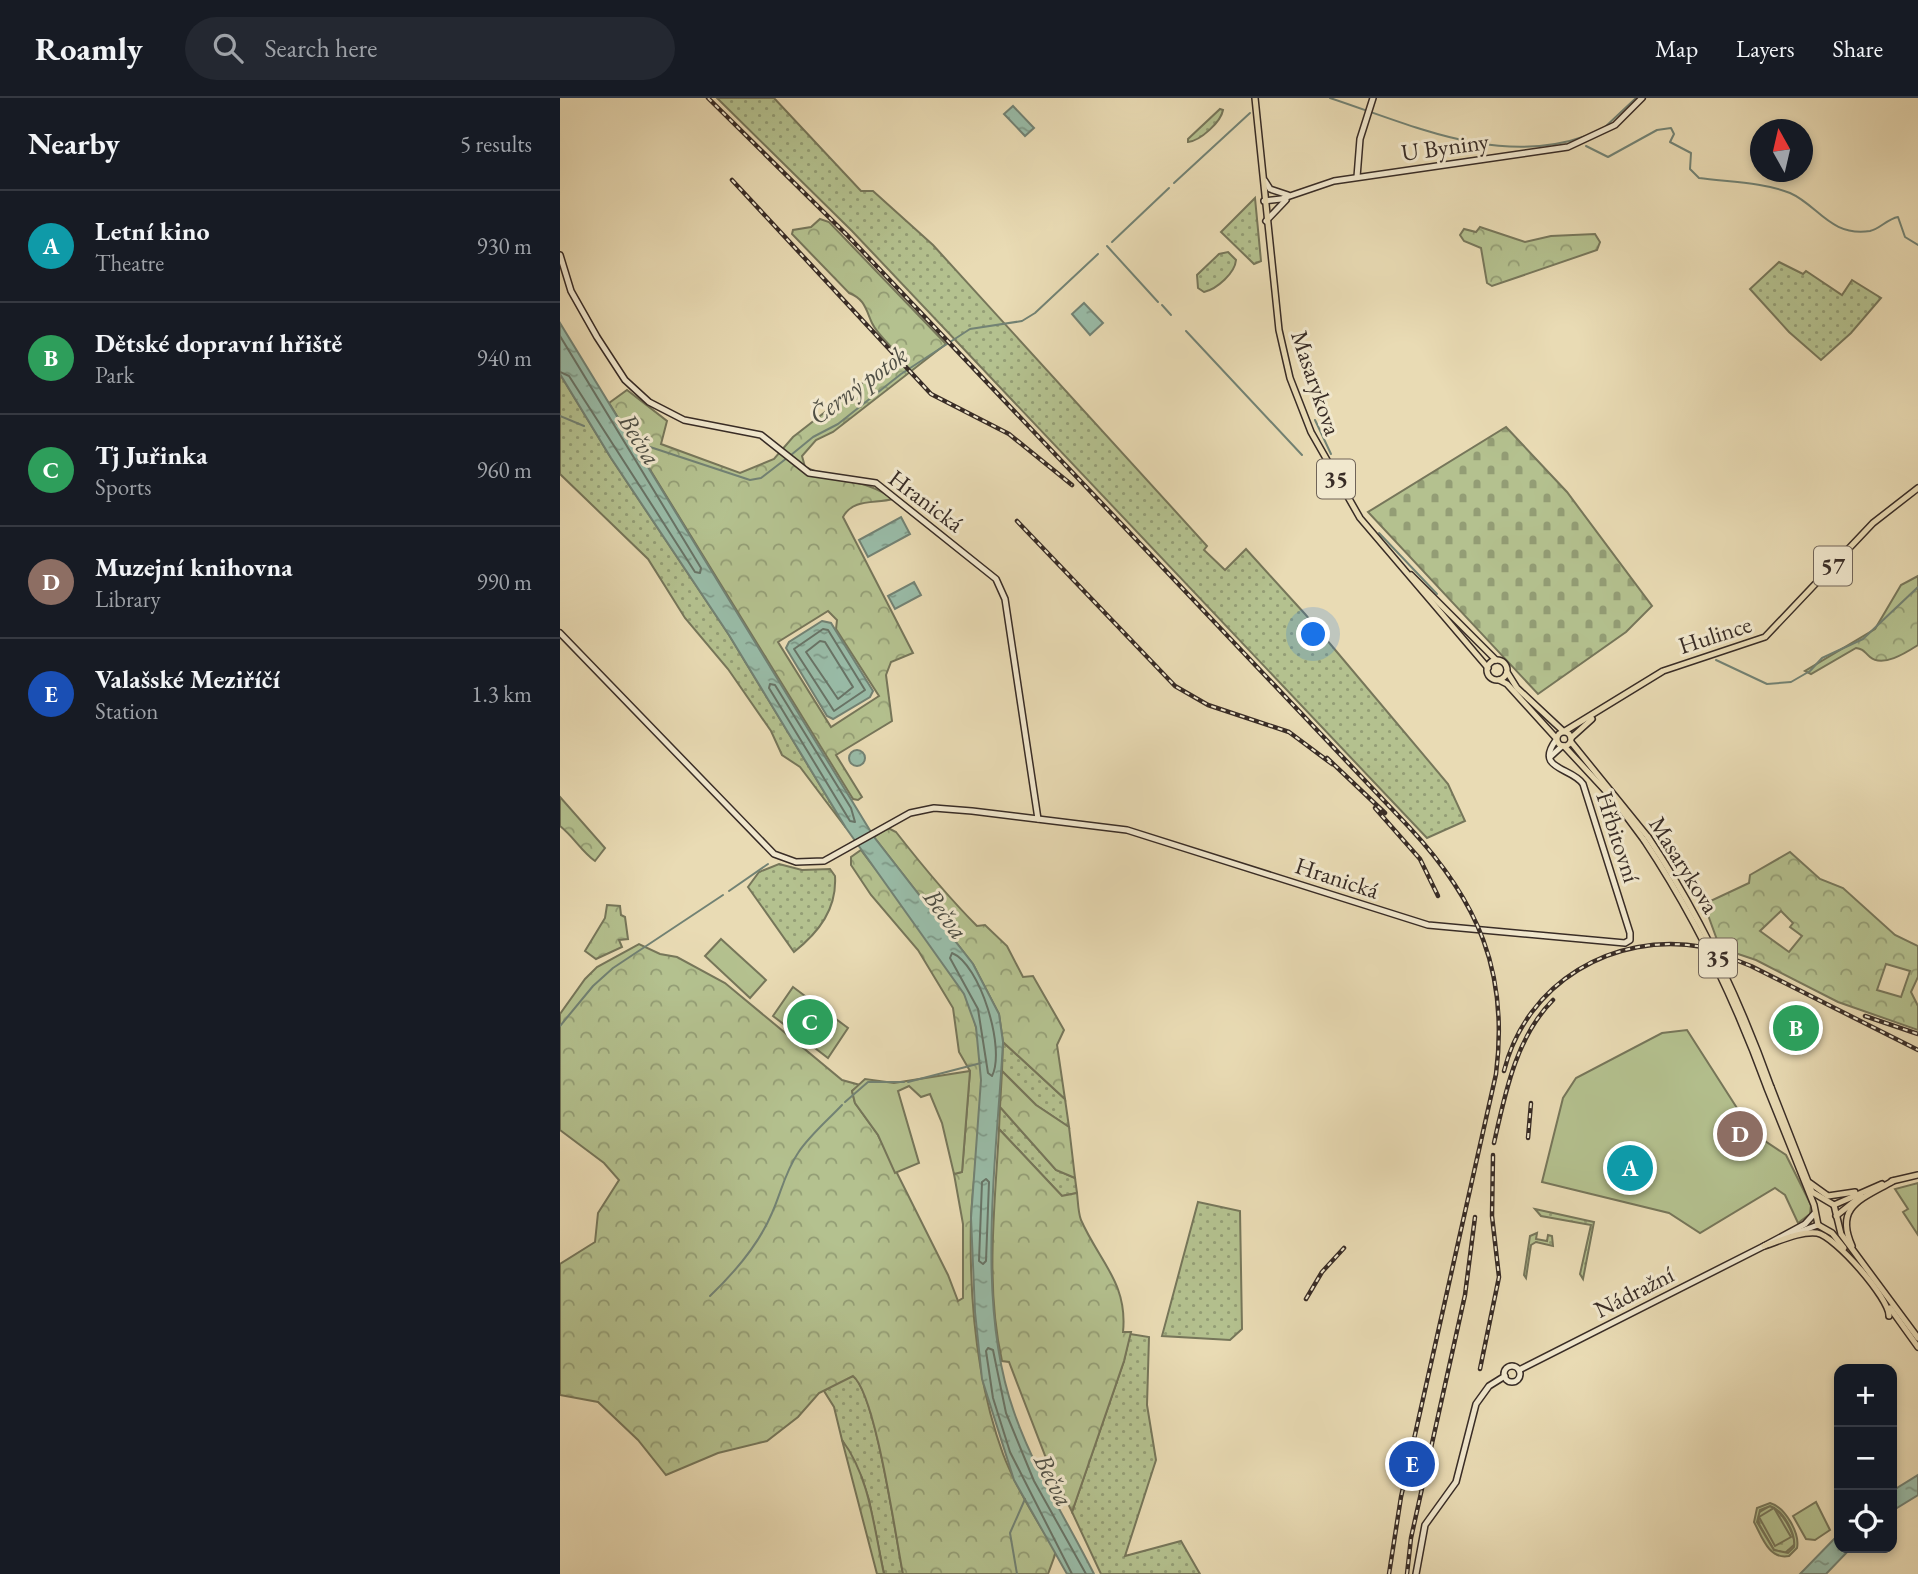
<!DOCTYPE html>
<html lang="en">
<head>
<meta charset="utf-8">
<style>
  body { margin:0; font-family:"EB Garamond",serif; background:#242831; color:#f1f3f6 }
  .controls { position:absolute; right:21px; bottom:21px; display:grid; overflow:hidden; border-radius:14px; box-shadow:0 4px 10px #0003 }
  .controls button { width:63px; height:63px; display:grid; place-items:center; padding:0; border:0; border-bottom:2px solid #363941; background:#171b24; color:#f1f3f6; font:35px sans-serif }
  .compass { position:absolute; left:1190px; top:21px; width:63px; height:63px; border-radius:50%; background:#171b24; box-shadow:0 4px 10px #0003; rotate:352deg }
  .you { position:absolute; left:754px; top:537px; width:24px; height:24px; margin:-18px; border:5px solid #fff; border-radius:50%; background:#1a73e8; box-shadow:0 0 0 10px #1a73e833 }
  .badge { display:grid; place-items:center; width:46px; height:46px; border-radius:50%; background:#c59692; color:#fff; font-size:23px; font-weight:700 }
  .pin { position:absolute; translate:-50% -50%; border:4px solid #fff; box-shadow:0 2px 7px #0006 }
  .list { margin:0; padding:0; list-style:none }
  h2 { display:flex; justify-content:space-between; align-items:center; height:91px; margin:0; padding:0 28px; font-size:30px }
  h2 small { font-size:23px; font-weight:400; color:#9ea1a6 }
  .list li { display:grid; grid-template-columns:46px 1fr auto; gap:21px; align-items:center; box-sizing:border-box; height:112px; padding:0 28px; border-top:2px solid #363941 }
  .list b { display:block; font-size:26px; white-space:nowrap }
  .list p { margin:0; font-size:23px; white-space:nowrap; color:#9ea1a6 }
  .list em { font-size:23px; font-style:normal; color:#9ea1a6 }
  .icon { flex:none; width:38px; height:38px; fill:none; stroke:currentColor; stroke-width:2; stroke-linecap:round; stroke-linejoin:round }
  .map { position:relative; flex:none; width:1358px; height:1476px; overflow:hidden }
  header { display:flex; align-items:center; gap:42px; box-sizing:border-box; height:98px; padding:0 35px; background:#171b24; border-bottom:2px solid #363941 }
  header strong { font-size:33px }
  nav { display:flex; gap:38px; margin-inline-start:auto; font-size:24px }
  .search { width:490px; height:63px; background:#242831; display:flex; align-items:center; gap:18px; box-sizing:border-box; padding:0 24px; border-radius:38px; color:#9ea1a6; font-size:26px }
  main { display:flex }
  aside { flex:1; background:#171b24 }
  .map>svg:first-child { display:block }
  .grass { fill:url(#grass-dots); stroke:#76765a; stroke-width:2 }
  .forest { fill:url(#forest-crowns); stroke:#76765a; stroke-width:2; fill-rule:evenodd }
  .cemetery { fill:url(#cemetery-stones); stroke:#76765a; stroke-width:2 }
  .park { fill:#b4c18f; stroke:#76765a; stroke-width:2; fill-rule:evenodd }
  .water { fill:url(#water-ripples); stroke:#728274; stroke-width:2 }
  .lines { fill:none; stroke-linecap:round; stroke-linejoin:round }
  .shore { stroke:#687467; stroke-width:2 }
  .stream { stroke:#728274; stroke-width:2 }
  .secondary-casing { stroke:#382c26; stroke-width:8 }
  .primary-casing { stroke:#382c26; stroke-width:8 }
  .secondary { stroke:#f1e8ce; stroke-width:5 }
  .primary { stroke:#e9dbb4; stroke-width:5 }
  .rail-casing { stroke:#382c26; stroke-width:4.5 }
  .rail { stroke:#f1e8ce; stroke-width:2; stroke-dasharray:5; stroke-linecap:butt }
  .primary-bridge-casing { stroke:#382c26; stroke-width:8; stroke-linecap:butt }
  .primary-bridge { stroke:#e9dbb4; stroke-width:5 }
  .labels { text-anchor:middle; stroke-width:6; stroke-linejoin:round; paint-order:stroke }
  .shield { fill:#f1e8ce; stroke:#706458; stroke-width:2 }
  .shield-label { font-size:23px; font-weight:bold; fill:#382c26 }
  .street-label { font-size:24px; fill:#382c26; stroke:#f1e8ce }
  .water-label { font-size:26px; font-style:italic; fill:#505046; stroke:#f1e8ce }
</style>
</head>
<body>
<header>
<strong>Roamly</strong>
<div class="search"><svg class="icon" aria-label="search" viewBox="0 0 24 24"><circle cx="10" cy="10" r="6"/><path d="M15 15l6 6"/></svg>Search here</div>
<nav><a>Map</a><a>Layers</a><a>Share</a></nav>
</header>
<main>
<aside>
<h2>Nearby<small>5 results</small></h2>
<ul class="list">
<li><span class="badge" style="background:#0f9aa8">A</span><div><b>Letní kino</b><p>Theatre</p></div><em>930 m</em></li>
<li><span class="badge" style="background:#2e9e5b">B</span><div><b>Dětské dopravní hřiště</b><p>Park</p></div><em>940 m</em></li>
<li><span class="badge" style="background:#2e9e5b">C</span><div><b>Tj Juřinka</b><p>Sports</p></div><em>960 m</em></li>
<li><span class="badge" style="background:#8d6e63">D</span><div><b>Muzejní knihovna</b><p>Library</p></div><em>990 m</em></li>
<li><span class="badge" style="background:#1a4fb4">E</span><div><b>Valašské Meziříčí</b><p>Station</p></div><em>1.3 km</em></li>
</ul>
</aside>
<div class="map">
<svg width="1358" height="1476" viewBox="0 0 1358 1476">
  <defs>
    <pattern id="grass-dots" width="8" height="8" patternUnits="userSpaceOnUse" patternTransform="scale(1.75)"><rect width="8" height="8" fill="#b4c18f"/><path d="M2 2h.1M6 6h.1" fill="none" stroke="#939d75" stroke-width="1.8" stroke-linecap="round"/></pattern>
    <pattern id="forest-crowns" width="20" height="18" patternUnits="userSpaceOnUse" patternTransform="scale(1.75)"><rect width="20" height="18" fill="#b4c18f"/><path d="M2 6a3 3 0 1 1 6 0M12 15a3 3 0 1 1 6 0" fill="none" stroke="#939d75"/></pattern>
    <pattern id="cemetery-stones" width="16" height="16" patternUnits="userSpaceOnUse" patternTransform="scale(1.75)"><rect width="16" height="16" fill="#b4c18f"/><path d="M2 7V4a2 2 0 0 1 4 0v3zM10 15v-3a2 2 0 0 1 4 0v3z" fill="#939d75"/></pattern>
    <pattern id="water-ripples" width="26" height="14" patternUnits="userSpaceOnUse" patternTransform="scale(1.75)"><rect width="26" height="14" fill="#99bca8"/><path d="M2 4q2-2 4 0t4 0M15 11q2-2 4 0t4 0" fill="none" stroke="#7e9989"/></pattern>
  </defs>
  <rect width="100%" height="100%" fill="#e9dbb4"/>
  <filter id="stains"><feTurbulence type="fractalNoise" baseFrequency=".00286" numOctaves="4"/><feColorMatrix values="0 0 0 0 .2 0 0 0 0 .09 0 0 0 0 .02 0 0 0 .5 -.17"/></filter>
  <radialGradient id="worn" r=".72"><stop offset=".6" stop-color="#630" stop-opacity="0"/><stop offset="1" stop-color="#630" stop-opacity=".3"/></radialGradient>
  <g class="grass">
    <path d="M157,0H214L301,93H313L373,147L647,448L644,452L665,472L686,451L745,516L888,686L905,723L867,740L292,133Z"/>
    <path d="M660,11L663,12C661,24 640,43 628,44V41Z"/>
    <path d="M695,100L701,163L694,166L661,134Z"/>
    <path d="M668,154L676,162C675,175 657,191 644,194L638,190L637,177L659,156Z"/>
    <path d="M1219,164L1243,176L1246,173L1282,197L1292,182L1321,200L1291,235L1261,262L1229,234L1190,191Z"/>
    <path d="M0,276L51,360L169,537L286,730L240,669L222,657L211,633L168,571L125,520L88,461L0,376Z"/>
    <path d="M219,766L242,772L270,771L275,778C277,811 259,834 234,854L188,789L199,774Z"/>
    <path d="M443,944L505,1001L509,1029L476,1007L442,973Z"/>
    <path d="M440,1009L496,1072L515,1080L517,1095L502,1098L439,1031Z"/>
    <path d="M638,1104L680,1113L682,1231L670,1242L602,1238Z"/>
    <path d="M975,1111L1034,1124L1023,1181L1020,1176L1031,1127L981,1118Z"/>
    <path d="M977,1135L976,1141L987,1143L988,1137L992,1138L993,1148L976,1144L971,1147L966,1180L964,1177L970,1138Z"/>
    <path d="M570,1236L589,1239L587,1307L596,1362L565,1458L621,1443L640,1476H541L512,1414L564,1263Z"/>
    <path d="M293,1278C316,1295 336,1442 343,1476H324L309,1402L302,1380L282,1342L274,1309L264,1293L281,1282Z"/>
    <path d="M1210,1408C1222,1413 1233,1433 1235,1446L1225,1455L1214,1452L1199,1426L1198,1415Z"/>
  </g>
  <g class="forest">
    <path d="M260,121L269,124L386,246L273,334L256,342L242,358L245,369C273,383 307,381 333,401C315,406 293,400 283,419L353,555L331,564L326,577L332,623L276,657L302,699L298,702L293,701L49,305L67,292L107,323L101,346L180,375L214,361L233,339L328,265L337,255C329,246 317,236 312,225C306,212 305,201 289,195L232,136L233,132L251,129ZM268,513L277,522L276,531L319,598L271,629L218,544Z"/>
    <path d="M920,129L965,144L991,138L1035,136L1040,144L1037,152L932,188L927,185L921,150L904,143L900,137L904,131L916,134Z"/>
    <path d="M1358,478V547C1347,554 1323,570 1310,559C1304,554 1304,551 1296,550L1251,576L1245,573L1315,531L1341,487Z"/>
    <path d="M0,699L45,750L35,763C21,753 14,739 0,728Z"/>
    <path d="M328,730L336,734C361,766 387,798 417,828L425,827L447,848L463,879L473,878L504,932L497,947L505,1001L443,944L439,916L413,866L314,739Z"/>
    <path d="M301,752C333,796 396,865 412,914C433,980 414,1053 411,1120C409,1198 416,1282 443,1356C456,1390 477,1423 496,1454L488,1476H343C336,1442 316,1296 293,1278L259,1295L238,1319L207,1343L158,1355L106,1377L78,1342L38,1304L0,1297V1166L35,1144L38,1115L59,1082L44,1065L0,1032V916L25,881L37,869L79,846L100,856L117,859L165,885L282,982L300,987L292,993L295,1005L318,1037L388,1177L398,1203L403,1200V1126L394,1076L402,1074L410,973L399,954L393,910L358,852L311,797L291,767V759Z"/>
    <path d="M1230,754L1260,781L1283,790L1335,837L1358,848V879L1351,894L1358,908V932L1278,904L1196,862L1160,850L1144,806L1189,785L1190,777ZM1221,813L1233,825L1230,829L1242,838L1229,854L1200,833ZM1326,866L1350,873L1341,899L1317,892Z"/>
    <path d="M47,807L60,808L61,817L65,819L68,841L59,842L62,849L36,861L25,853L45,820Z"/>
    <path d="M442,973L476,1007L509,1029L515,1080L496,1072L440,1009Z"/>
    <path d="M439,1031L502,1098L517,1095C518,1103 518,1114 521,1122C539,1163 568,1185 563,1234H571L564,1263L512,1414L486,1360L449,1264L442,1263C425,1187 435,1108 439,1031Z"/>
    <path d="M282,1342C310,1379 314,1431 324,1476H317Z"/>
  </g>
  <path class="cemetery" d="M946,329L1007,394L1092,508L1066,534L978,596L808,414Z"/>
  <g class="park">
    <path d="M161,841L206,882L190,900L145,858Z"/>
    <path d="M233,889L288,930L268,960L213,918Z"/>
    <path d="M1127,932L1193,1035L1226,1057L1251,1107L1250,1116L1238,1125L1225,1097L1215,1090L1140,1135L1109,1115L982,1084L1003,1000L1016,980L1102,935Z"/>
    <path d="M410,973L402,1074L394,1076L382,1025L370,996L361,999L349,988L338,993L359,1065L335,1075L318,1037L295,1005L292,993L305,981L334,985Z"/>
    <path d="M1358,1085V1137L1343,1114L1348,1111L1335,1091Z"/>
    <path d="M1256,1404L1270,1432L1255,1442L1246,1441L1233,1418Z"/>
    <path d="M1210,1405C1225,1409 1240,1435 1237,1450L1229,1458C1209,1462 1202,1439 1194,1424L1197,1410ZM1210,1408C1223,1412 1236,1435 1234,1449L1228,1455L1214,1452L1197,1424L1200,1412Z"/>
    <path d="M1214,1410L1231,1439L1215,1448L1199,1419Z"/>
  </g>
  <g class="water">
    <path d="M453,8L474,30L465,38L444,16Z"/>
    <path d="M524,205L543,225L530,237L512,216Z"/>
    <path d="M0,225L314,739L413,866L439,916L443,944C437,1059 415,1205 454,1314C474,1372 507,1422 534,1476H507L454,1382L422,1281L415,1214L411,1120L421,982L416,929L404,896L286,730L169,537L51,360L0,276Z"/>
    <path d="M341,419L350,436L308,459L299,442Z"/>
    <path d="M354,484L361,497L335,511L328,498Z"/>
    <path d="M262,523L271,525L313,593L310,599L273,621L267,618L226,550L229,544Z"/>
    <circle cx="297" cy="660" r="8"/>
    <path d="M1358,1377V1397L1332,1413V1393Z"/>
    <path d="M1279,1436V1450H1291L1266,1476H1240Z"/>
  </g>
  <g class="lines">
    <g class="shore">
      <path d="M0,238L141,470L140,475L135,474L9,278L0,274"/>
      <path d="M263,531L268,532L305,592L274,613L234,551Z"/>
      <path d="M260,543L265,544L293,589L278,601L246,554Z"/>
      <path d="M210,586L215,587L291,710L295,724L290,723L209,590Z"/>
      <path d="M392,855C420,866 446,951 432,978L428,975L418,911L390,860Z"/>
      <path d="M426,1081L429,1084L426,1163L423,1166L419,1163L422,1084Z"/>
      <path d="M512,1476L450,1354L433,1300L426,1253L428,1250L433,1252L446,1315L474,1383L526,1476"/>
    </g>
    <g class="stream">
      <path d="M770,0C852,27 939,69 1026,38"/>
      <path d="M1044,30L1076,0"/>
      <path d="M1026,48L1048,59L1097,32L1111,30L1114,36L1110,44L1131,55L1130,71L1139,80C1168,84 1203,84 1230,95C1258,107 1270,139 1310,133C1320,131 1327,121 1338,119L1345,139L1358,147"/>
      <path d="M614,85L690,15"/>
      <path d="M552,144L609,90"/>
      <path d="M547,148L598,204"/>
      <path d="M602,207L611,217"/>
      <path d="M626,233L742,357"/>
      <path d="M0,318L24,328"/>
      <path d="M755,322L771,356"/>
      <path d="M74,349L81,346L190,382L201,380L227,360"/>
      <path d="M231,357L253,339L278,326L341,276L410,231L462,223L475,215L538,156"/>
      <path d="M819,435L877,496"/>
      <path d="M1156,562L1207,586L1231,584L1250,573L1262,560L1303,541L1358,489"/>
      <path d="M169,793L208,766"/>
      <path d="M0,928L33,888L53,870L163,797"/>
      <path d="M348,984L421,965"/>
      <path d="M285,1004L308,984H344"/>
      <path d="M150,1198C174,1175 199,1146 212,1115C221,1095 225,1074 238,1055C249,1038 268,1022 282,1007"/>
      <path d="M457,1476L450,1435L465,1401"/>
    </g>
    <g class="secondary-casing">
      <g id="secondary">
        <path d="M797,79L800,41L813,0"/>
        <path d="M705,83L710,91L728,97"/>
        <path d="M704,103L721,101L774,83L1008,49L1055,27L1082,0"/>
        <path d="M706,123L726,102"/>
        <path d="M0,157L11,193L37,239L65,282L89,304L124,322L201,337L249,375L316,385L436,481L445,501L478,721"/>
        <path d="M0,535L214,756L236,764L264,763L350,715L374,710L412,713L567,732L868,827L1065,845L1070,842V835L1023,686C1012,669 974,672 996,642"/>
        <path d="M990,659L1002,648"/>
        <path d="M1233,1136L1258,1127"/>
        <circle cx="952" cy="1276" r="8"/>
        <path d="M959,1272L1204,1148L1245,1126L1254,1116"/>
        <path d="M856,1476L865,1427L896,1384L916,1306L929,1288L945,1278"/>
      </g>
    </g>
    <g class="primary-casing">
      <g id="primary">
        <path d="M695,0L719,232L730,280L751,334L800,420L928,570"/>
        <path d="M851,477L936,562"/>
        <circle cx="937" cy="572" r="10"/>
        <path d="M947,574L957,590L1003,633"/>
        <path d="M939,582L947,586L996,640"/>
        <path d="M1005,633L1103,573L1205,539L1313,425L1358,390"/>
        <circle cx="1004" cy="641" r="7"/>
        <path d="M1011,640L1032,621"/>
        <path d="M1011,644L1088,739"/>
        <path d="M1004,648L1055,703L1084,742"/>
        <path d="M1211,989L1252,1094L1274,1107"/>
        <path d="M1207,990L1254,1107L1258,1127"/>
        <path d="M1332,1083L1358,1077"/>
        <path d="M1250,1085L1268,1098L1295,1094"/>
        <path d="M1274,1107L1281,1136L1358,1240"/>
        <path d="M1274,1107L1322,1086"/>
        <path d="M1276,1118L1301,1098"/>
        <path d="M1258,1127L1272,1135L1284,1150"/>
        <path d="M1204,1148C1220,1143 1240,1133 1257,1135C1275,1138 1330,1201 1329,1218"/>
        <path d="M1292,1148C1274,1108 1302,1101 1333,1083"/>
        <path d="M1330,1210L1358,1249"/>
      </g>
    </g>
    <use href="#secondary" class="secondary"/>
    <use href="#primary" class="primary"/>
    <g class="rail-casing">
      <g id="rail">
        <path d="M148,0L287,137L849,729C918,803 949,874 936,976L841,1399L829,1476"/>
        <path d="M172,82L371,296L449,336L512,387"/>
        <path d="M457,423L615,588L648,607L729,634L772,666"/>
        <path d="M767,660L825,715"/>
        <path d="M815,710L860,761L878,798"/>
        <path d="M1158,855L1191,868L1358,952"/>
        <path d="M1305,918L1358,936"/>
        <path d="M944,973C966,885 1053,833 1143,849"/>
        <path d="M968,1040L971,1005"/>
        <path d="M934,1045C945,996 956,939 993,902"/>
        <path d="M746,1201L762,1174L784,1150"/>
        <path d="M920,1271L939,1179L932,1118L933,1057"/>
        <path d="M847,1476L851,1440L905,1197L915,1119"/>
      </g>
    </g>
    <use href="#rail" class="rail"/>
    <g class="primary-bridge-casing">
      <g id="primary-bridge">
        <path d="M1088,739C1140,817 1179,900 1211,989"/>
        <path d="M1084,742C1136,820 1175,902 1207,990"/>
      </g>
    </g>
    <use href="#primary-bridge" class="primary-bridge"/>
  </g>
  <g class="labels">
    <g class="shield">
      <rect x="757" y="361.5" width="38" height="39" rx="5"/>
      <rect x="1254" y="448.5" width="38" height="39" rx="5"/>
      <rect x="1139" y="840.5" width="38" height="39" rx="5"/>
    </g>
    <g class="shield-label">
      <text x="776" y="389">35</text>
      <text x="1273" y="476">57</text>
      <text x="1158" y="868">35</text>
    </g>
    <g class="street-label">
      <text transform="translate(885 49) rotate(-8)" y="8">U Byniny</text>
      <text transform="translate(756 285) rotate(71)" y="8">Masarykova</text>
      <text transform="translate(366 403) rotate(37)" y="8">Hranická</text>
      <text transform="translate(1155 537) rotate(-18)" y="8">Hulince</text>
      <text transform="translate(1058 739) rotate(72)" y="8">Hřbitovní</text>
      <text transform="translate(1124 767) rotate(58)" y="8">Masarykova</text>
      <text transform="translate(777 780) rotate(18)" y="8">Hranická</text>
      <text transform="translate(1074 1194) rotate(-27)" y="8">Nádražní</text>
    </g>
    <g class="water-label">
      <text transform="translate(298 287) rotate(-36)" y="9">Černý potok</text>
      <text transform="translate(80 341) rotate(58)" y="9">Bečva</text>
      <text transform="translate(386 816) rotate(54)" y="9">Bečva</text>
      <text transform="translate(494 1382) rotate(63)" y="9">Bečva</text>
    </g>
  </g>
  <rect width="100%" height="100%" filter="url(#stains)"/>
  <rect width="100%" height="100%" fill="url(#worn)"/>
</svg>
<div class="controls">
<button>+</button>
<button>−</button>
<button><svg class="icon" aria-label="locate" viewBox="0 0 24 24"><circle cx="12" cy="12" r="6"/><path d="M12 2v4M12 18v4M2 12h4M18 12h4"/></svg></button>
</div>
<svg class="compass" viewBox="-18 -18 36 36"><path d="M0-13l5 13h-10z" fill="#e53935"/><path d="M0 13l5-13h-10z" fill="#9ea1a6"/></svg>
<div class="you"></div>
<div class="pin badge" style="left:1070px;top:1070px;background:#0f9aa8">A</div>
<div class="pin badge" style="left:1236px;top:930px;background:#2e9e5b">B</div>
<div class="pin badge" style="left:250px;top:924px;background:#2e9e5b">C</div>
<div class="pin badge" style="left:1180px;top:1036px;background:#8d6e63">D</div>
<div class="pin badge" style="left:852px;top:1366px;background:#1a4fb4">E</div>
</div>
</main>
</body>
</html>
